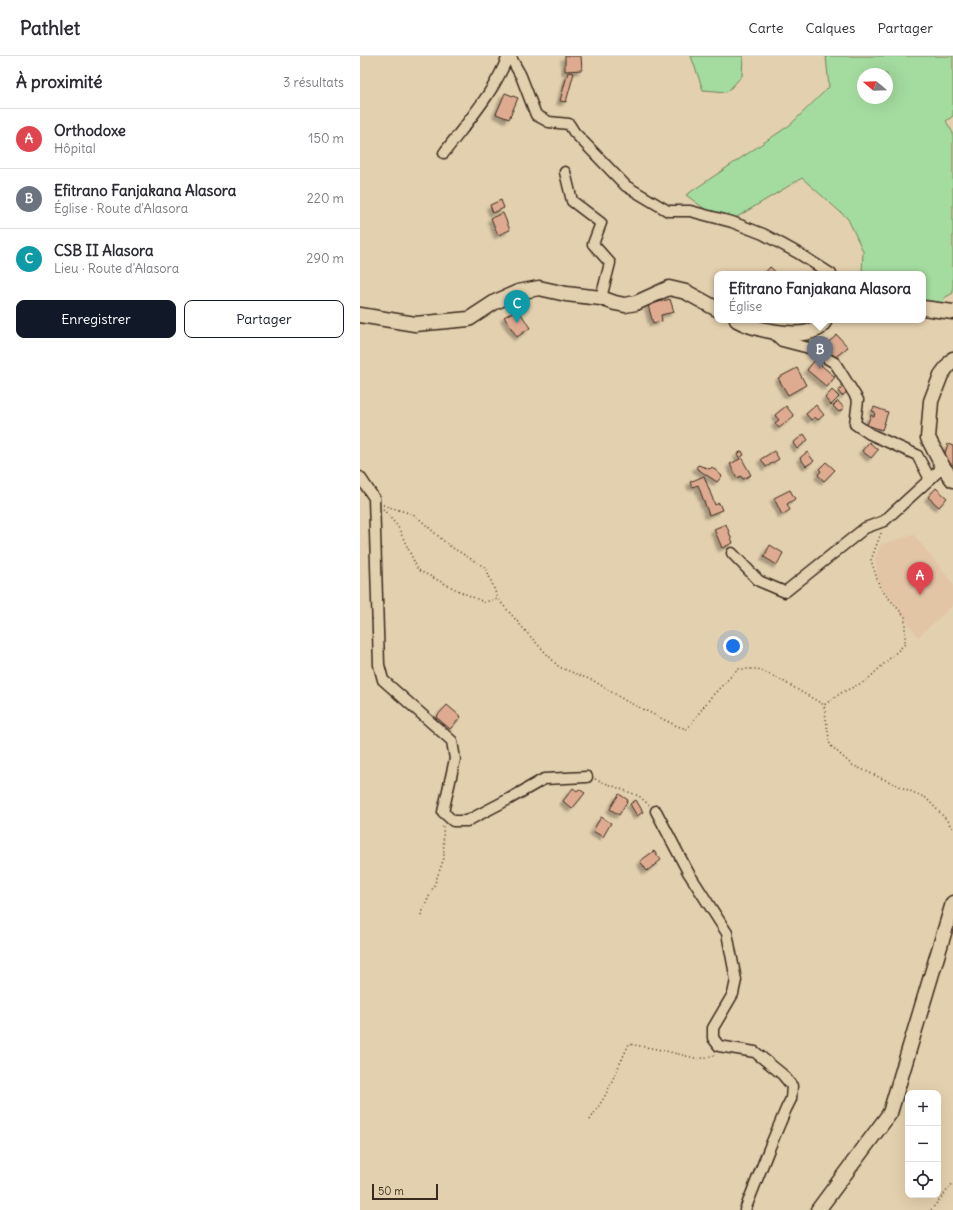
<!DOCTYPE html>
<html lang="fr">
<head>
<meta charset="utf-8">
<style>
  body { margin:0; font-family:Delius,sans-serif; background:#f7f7f7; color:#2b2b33 }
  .controls { position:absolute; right:12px; bottom:12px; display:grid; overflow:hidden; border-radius:8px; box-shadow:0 4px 16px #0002 }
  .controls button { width:36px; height:36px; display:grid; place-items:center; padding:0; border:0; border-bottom:1px solid #e1e1e2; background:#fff; color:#2b2b33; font:20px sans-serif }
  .compass { position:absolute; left:497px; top:12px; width:36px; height:36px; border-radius:50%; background:#fff; box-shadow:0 4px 16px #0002; rotate:289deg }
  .scale { position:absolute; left:12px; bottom:10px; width:66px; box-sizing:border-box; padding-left:4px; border:2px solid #3b2a1e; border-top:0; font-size:11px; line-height:14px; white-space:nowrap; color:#3b2a1e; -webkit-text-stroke:3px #e3d0ae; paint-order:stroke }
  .you { position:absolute; left:373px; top:590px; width:14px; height:14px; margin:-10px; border:3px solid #fff; border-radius:50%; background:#1a73e8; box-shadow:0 0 0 6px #1a73e833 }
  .badge { display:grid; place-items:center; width:26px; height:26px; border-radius:50%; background:#111827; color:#fff; font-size:13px; font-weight:700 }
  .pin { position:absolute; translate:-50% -33px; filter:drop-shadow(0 1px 2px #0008) }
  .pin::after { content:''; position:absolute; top:21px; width:14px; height:12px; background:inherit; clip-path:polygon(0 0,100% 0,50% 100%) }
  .popup { position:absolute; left:354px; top:215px; width:212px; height:52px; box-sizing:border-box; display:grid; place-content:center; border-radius:8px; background:#fff; filter:drop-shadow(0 1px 3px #0005); font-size:13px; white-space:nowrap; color:#7c7c81 }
  .popup b { font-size:15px; color:#2b2b33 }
  .popup::after { content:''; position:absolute; left:50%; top:100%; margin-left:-8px; border:8px solid transparent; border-top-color:#fff }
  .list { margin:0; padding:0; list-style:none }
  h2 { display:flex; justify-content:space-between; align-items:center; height:52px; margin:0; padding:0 16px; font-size:17px }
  h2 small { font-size:13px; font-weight:400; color:#7c7c81 }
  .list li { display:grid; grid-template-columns:26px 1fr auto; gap:12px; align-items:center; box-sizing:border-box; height:60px; padding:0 16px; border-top:1px solid #e1e1e2 }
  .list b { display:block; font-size:15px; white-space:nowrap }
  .list p { margin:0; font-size:13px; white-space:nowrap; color:#7c7c81 }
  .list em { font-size:13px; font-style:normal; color:#7c7c81 }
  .actions { display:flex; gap:8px; padding:12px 16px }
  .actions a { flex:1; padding:9px 0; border:1px solid #111827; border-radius:8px; text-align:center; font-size:14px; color:#111827 }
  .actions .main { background:#111827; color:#fff }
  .icon { flex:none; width:22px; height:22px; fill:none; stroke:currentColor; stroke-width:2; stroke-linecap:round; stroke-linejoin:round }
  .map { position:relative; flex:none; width:593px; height:1154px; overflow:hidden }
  header { display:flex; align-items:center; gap:24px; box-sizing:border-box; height:56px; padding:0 20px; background:#fff; border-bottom:1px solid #e1e1e2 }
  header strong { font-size:19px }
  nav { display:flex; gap:22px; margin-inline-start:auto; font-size:14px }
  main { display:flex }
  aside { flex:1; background:#fff }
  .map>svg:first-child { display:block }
  .built { fill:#e2c5a5 }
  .green { fill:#a4db9f; stroke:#70825e; fill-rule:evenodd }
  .building { fill:#deab91; stroke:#3b2a1e; filter:url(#shadow) }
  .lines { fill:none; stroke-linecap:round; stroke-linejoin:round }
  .street-casing { stroke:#3b2a1e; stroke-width:13 }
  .secondary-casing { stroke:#3b2a1e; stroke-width:17 }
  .path { stroke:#3b2a1e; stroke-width:1.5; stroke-dasharray:1 3; stroke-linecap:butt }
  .street { stroke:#e3d0ae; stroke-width:10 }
  .secondary { stroke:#e3d0ae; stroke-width:14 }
</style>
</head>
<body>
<header>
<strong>Pathlet</strong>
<nav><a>Carte</a><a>Calques</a><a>Partager</a></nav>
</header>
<main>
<aside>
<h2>À proximité<small>3 résultats</small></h2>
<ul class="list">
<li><span class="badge" style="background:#e0444e">A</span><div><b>Orthodoxe</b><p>Hôpital</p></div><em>150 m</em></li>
<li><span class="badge" style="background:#6b7280">B</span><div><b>Efitrano Fanjakana Alasora</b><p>Église · Route d'Alasora</p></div><em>220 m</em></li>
<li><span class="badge" style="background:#0f9aa8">C</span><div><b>CSB II Alasora</b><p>Lieu · Route d'Alasora</p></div><em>290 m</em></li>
</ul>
<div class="actions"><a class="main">Enregistrer</a><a>Partager</a></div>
</aside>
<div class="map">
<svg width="593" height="1154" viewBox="0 0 593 1154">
  <defs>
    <filter id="shadow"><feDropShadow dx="-3.5" dy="3.5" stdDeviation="1" flood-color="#0004"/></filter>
  </defs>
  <rect width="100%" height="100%" fill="#e3d0ae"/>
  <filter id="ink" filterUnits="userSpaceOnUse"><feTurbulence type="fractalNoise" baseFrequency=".025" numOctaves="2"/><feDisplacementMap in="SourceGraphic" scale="8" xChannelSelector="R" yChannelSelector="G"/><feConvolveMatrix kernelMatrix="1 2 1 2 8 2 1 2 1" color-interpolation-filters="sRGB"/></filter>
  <g filter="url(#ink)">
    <path class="built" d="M554,479L593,528V549L558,581L519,528L515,503L521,488Z"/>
    <g class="green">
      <path d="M331,0H383L382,20L367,36L343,34Z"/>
      <path d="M466,0H593V60L586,65L593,77V237L584,242L582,255L563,252V218H502L503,195L488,163L442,122L372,164L346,154L326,139L430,69L469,31ZM503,18H527V42H503Z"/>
    </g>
    <g class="building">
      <path d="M205,0H221L222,14L205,15Z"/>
      <path d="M208,16L214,17L206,46L200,45Z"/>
      <path d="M145,37L158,42L149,63L136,58Z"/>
      <path d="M141,144L144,152L133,157L130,149Z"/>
      <path d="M143,157L150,174L138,179L131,162Z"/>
      <path d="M410,211L418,218H404Z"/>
      <path d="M310,243L314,256L301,259L302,265L293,267L288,249Z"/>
      <path d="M158,253L170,272L157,281L144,261Z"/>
      <path d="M477,279L488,291L473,303L463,291Z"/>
      <path d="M455,304L475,321L467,331L447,314Z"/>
      <path d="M437,312L446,329L428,339L418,322Z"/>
      <path d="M483,331L487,336L482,340L478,335Z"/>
      <path d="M472,334L479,341L471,349L465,342Z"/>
      <path d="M478,345L484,352L479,356L473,350Z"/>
      <path d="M456,349L464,359L458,364L455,361L451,364L446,358Z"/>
      <path d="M426,350L434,360L419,372L415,367L419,364L415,359Z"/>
      <path d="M514,351L528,356L522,374L507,369L511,359L514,361L515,356L512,355Z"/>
      <path d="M444,378L448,384L437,393L433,387Z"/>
      <path d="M509,386L518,394L511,402L502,395Z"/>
      <path d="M588,388L593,390V409L588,407L589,405L583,403Z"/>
      <path d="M382,395L384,399L381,401L391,419L383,423L381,420L377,422L370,408L380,403L377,398Z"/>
      <path d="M414,395L419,403L406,411L401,403Z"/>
      <path d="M447,396L454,405L446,410L440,402Z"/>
      <path d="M466,406L475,414L464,425L458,419L461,415L459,413Z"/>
      <path d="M338,409L350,413L352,411L362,420L357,426L336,412Z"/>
      <path d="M344,420L355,449L359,447L362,454L349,459L338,429L332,431L330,426Z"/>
      <path d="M576,432L587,442L579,451L568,441Z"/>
      <path d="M430,434L435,443L427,448L430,454L422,459L414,442Z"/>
      <path d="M366,468L373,487L362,492L354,473Z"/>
      <path d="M410,489L423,497L417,509L404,501Z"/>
      <path d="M87,649L101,661L90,673L76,661Z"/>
      <path d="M213,732L217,735L219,733L225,737L212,753L203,745Z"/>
      <path d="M259,738L268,744L259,759L250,753Z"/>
      <path d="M276,744L283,756L277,760L270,748Z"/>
      <path d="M241,761L251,767L243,781L233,775Z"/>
      <path d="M294,795L301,804L287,815L280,805Z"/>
    </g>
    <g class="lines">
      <g class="street-casing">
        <g id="street">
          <path d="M150,0L161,20L176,59L189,66L209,68L214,76L266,130L308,155H330L372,166L403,178L438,197L471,218"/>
          <path d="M84,97C107,66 134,37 148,0"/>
          <path d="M205,116L212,145L241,167L233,188L250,207L241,242"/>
          <path d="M411,275L422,285L449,292L475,307L498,344L495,368L510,378L557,399L570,423"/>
          <path d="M0,421L14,442L19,609L23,624L92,685L95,703L83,756L93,765H107L149,743L184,723L227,721"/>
          <path d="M372,497L399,525L425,536L505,472L524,465L583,411"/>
          <path d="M296,755L328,816L367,877L376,924L373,938L353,972V982L359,990L395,996L422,1018L432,1030L431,1043L426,1053L409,1093L385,1154"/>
        </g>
      </g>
      <g class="secondary-casing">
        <g id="secondary">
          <path d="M563,252L593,256"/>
          <path d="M0,259L55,268L109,263L135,246L158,236L179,232L206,238L241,242L255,247L265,249L276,247L309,232L326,236L357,253"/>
          <path d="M377,264C395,274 438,283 457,273C461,272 463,267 465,264"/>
          <path d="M593,303L581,319L571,345L568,382L583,411L593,424"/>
          <path d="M458,1154L530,1057L593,847"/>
        </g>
      </g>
      <g class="path">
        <path d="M23,449L55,459L88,489L126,512L138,543"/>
        <path d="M23,453L38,471L58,514L101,536L124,546L138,543L168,578L199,611L234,625L266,645L317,670L327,673L351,641L378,613H398L421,624L464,649"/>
        <path d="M521,477L511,504L520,532L545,561V588L506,625L481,637L464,649L470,689L492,709L566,742L585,762L593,773"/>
        <path d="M235,723L279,740L289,749"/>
        <path d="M61,859L75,827L84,802L83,769"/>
        <path d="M230,1064L245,1040L269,988L297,993L339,1003L355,999"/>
        <path d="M571,1154L593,1127"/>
      </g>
      <use href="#street" class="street"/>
      <use href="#secondary" class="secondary"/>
    </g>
  </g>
</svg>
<div class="controls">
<button>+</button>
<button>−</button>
<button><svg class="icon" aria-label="locate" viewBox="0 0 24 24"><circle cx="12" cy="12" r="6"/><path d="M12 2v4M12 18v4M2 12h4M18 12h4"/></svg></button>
</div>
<svg class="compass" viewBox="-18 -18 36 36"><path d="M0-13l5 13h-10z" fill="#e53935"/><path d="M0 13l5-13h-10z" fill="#7c7c81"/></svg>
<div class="scale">50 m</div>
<div class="you"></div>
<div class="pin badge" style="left:560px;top:539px;background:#e0444e">A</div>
<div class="pin badge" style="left:460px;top:313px;background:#6b7280">B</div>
<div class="popup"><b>Efitrano Fanjakana Alasora</b>Église</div>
<div class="pin badge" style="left:157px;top:267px;background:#0f9aa8">C</div>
</div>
</main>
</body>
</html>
